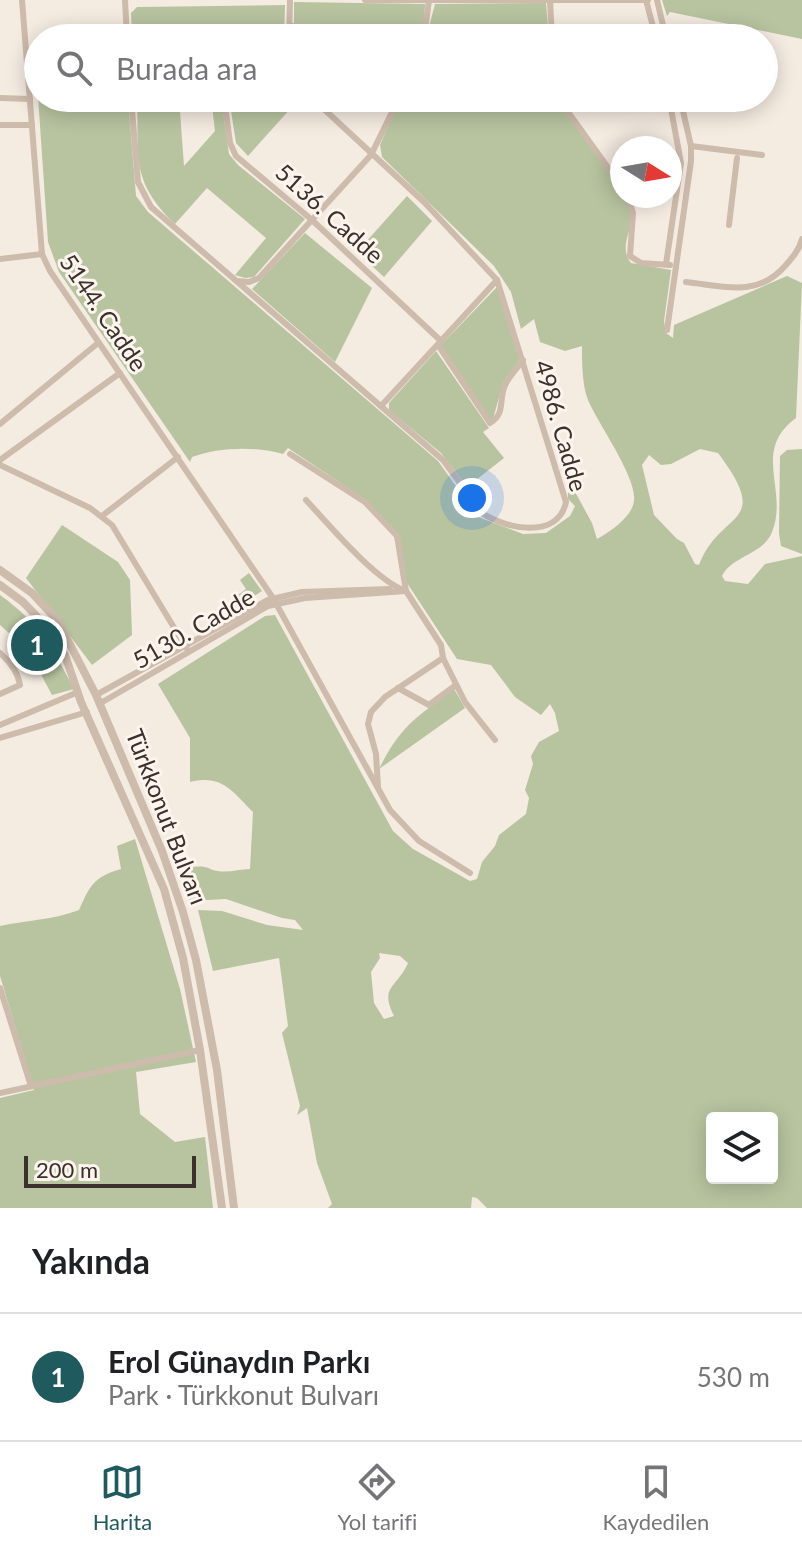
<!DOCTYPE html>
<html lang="tr">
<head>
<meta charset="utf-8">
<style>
  body { margin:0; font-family:Lato,sans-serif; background:#f6f6f6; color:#202124 }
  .controls { position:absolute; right:24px; bottom:24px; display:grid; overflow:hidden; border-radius:8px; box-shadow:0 4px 20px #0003 }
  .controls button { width:72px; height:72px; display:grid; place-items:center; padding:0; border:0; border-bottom:2px solid #e0e0e0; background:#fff; color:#202124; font:40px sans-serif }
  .compass { position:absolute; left:610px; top:136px; width:72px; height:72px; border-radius:50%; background:#fff; box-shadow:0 4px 20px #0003; rotate:101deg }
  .scale { position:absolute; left:24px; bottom:20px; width:172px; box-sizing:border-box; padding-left:8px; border:4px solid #3b302b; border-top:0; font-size:22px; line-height:28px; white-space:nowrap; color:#3b302b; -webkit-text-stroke:6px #fbf5ee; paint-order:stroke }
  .you { position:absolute; left:472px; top:498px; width:28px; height:28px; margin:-20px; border:6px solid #fff; border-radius:50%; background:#1a73e8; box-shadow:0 0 0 12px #1a73e833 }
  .badge { display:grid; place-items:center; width:52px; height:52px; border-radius:50%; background:#1f5a5e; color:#fff; font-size:26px; font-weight:700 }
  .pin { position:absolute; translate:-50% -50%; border:4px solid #fff; box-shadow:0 2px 8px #0006 }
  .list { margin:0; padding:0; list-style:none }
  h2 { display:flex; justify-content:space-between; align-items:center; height:104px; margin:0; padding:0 32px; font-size:34px }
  h2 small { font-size:26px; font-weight:400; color:#757577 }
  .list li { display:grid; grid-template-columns:52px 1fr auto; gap:24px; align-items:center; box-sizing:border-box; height:128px; padding:0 32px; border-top:2px solid #e0e0e0 }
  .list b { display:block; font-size:30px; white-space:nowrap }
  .list p { margin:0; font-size:26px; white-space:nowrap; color:#757577 }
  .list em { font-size:26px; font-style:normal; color:#757577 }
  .icon { flex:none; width:44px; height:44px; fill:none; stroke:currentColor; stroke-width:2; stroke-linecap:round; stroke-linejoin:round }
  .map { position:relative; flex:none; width:802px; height:1208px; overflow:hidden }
  .search { position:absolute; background:#fff; box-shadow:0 4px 20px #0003; left:24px; right:24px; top:24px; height:88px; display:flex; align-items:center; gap:20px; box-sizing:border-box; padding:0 28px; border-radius:44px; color:#757577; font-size:30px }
  .sheet { height:232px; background:#fff }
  nav { display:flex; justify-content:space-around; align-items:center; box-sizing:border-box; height:112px; border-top:2px solid #e0e0e0; background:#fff; font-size:22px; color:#757577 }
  nav a { display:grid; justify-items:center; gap:4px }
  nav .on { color:#1f5a5e }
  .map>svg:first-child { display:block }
  .green { fill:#b8c4a0; fill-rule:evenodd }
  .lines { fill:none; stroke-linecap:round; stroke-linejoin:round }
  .minor { stroke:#cdbbac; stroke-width:6 }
  .tertiary { stroke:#cdbbac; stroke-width:8 }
  .labels { text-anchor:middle; stroke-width:6; stroke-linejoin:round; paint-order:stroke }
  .street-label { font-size:24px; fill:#3b302b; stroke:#fbf5ee }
</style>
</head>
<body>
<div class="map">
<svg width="802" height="1208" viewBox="0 0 802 1208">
  <rect width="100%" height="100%" fill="#f4ebe1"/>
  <g class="green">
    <path d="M662,0H802V39L670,12L667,16Z"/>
    <path d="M294,2L425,4L424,26L294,24Z"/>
    <path d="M546,3L549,38H426L435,4Z"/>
    <path d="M285,5L284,38H132L131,13L137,7Z"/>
    <path d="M37,82L38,98H128L136,196L148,212L438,461L478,517L523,534L546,533L570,516L575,506L568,499V479L592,523L597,539C610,532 632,517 634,501C637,477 598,424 588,400C582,385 582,362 582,346L565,351L540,342L534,319L521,329L511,292L494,266L382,157L380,145L400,98H555L622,190V196H626C628,202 632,210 632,216C631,233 619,247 631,263L671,270L664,321L666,333L673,338L674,325L787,276L802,283L796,418C751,451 789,490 772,532C763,555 733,555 722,576L725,581L748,584L765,564L802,556V1208H487L477,1198L472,1197L471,1208H328L332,1204L317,1163L307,1108L297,1115L300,1106L282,1033L288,1026L279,958L213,971L198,910L222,911L267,925L303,930L295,920L282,918L226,899L189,901C183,884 177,863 205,867C210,868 213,871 218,871C228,873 240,869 250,869L253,812C232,791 222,774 190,782V738L158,684L265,616L275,615L393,831L413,849L470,881L477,879L482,862L495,846L499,835L526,814L529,798L525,790L533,764L531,756L539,742L559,731L555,713L550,704L541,715L515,697L491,665L457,659L407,583L398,534L366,500L288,448L283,454C256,446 218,447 192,457L190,462L59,272L48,242ZM700,449L718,453C774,527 720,509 699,565L695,564L684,543L677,539L654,515L642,465L649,455L661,465L671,464ZM379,953L400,956L408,963C397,988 379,986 394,1016L384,1019L374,1003L371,972L380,958ZM712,1118H772V1178H712Z"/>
    <path d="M137,98H179L184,166L215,131L211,98H221L229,154L238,165L305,219L254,277L245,278L235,275L266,238L207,188L175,224C130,181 139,156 137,98Z"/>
    <path d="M229,98H300L248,156L236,143Z"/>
    <path d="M407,196L432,221L384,277L357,252Z"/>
    <path d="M305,233L372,288L335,362L252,289Z"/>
    <path d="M497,287L520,359L503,383L493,419H489L441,345Z"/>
    <path d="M436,351L489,428L483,432L504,458L467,487L441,453L389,410V403Z"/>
    <path d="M802,449V554L781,546L779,533L780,456L787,450Z"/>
    <path d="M62,525L118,562L130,580L132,635L92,665L26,578Z"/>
    <path d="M249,573L262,591L238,607L233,599L246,589L240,580Z"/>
    <path d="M0,595C40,624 52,647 74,689L52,695L28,650L0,625Z"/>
    <path d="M454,689L465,708L379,769C401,725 416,718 454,689Z"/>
    <path d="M135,839L180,989L196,1062L136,1072L140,1114L175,1142L205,1137L213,1208H0V1098L34,1090L0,976V926C27,920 53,920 79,910C90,886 93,877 121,869L117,846Z"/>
  </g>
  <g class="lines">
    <g class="minor">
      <path d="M22,0L42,254L50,271L273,598L390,810L419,841L470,873"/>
      <path d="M125,0L127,38"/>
      <path d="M365,0H648"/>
      <path d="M550,0L552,38"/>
      <path d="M646,0L656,38"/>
      <path d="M657,0L666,38"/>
      <path d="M290,26L426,29"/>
      <path d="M289,38L290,0"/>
      <path d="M424,38L429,0"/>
      <path d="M0,98L30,99"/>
      <path d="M131,98L138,182L151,207L443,460L482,513C506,529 558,540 566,502L497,280L424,202L312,98"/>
      <path d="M224,98L230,143L236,156L312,220L441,341"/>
      <path d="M558,98L622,187"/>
      <path d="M0,125H32"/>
      <path d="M691,146L762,155"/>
      <path d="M628,196L633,213L630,256L641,263L670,265"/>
      <path d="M729,225L737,158"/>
      <path d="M0,259L42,254"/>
      <path d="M666,264L681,163L669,98"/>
      <path d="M237,281L249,282L259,278L371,155L399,98"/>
      <path d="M686,282C724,286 757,298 785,266C793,257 799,250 802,239"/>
      <path d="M667,330L691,161V146L680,98"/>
      <path d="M438,345L490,423C505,414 499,402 504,388C507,378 517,369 523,360"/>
      <path d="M381,406L497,280"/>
      <path d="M0,424L98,343"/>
      <path d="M0,460L120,373"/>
      <path d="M0,465L90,508L112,525L187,649"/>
      <path d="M306,500C329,525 376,581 406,591L441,645L443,658L465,702L495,740"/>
      <path d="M102,516L178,457"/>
      <path d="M0,653C10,662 18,672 20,685L0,694"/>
      <path d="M398,688L429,705L456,685"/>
      <path d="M96,695L268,600L302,592L390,589"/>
      <path d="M99,704L268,606L305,598L406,591L397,536L365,502L290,454"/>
      <path d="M0,725L78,692"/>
      <path d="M0,738L87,712"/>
      <path d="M378,787L376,754L368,724L371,712L385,697L443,658"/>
      <path d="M0,988L31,1086"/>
      <path d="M0,1093L200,1050"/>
    </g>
    <g class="tertiary">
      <path d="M0,570L32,593L58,621L96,695L162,851L183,912L196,960L217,1070L234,1208"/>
      <path d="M0,585L23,602L46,626L65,655L81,702L164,889L183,958L200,1050L222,1208"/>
    </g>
  </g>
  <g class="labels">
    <g class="street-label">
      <text transform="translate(329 214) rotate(42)" y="8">5136. Cadde</text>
      <text transform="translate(103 313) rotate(56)" y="8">5144. Cadde</text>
      <text transform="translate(560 426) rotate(74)" y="8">4986. Cadde</text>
      <text transform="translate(194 629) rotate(-30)" y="8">5130. Cadde</text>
      <text transform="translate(166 817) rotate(69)" y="8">Türkkonut Bulvarı</text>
    </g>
  </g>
</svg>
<div class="controls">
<button><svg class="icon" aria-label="layers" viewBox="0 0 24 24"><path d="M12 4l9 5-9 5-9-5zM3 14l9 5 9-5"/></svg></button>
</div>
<svg class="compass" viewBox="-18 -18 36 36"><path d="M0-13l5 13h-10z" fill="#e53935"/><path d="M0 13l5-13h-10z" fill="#757577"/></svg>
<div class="scale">200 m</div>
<div class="you"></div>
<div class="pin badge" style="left:37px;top:645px">1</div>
<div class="search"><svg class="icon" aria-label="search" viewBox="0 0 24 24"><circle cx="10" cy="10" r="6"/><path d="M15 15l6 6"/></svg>Burada ara</div>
</div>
<section class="sheet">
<h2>Yakında<small></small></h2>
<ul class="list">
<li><span class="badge">1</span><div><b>Erol Günaydın Parkı</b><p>Park · Türkkonut Bulvarı</p></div><em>530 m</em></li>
</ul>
</section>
<nav>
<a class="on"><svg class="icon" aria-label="map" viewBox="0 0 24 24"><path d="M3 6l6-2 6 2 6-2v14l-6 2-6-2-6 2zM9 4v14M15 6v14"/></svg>Harita</a>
<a><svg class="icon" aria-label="directions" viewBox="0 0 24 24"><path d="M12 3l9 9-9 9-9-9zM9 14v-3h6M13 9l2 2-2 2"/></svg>Yol tarifi</a>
<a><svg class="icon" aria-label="saved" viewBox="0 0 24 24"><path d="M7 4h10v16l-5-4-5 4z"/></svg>Kaydedilen</a>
</nav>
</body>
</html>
